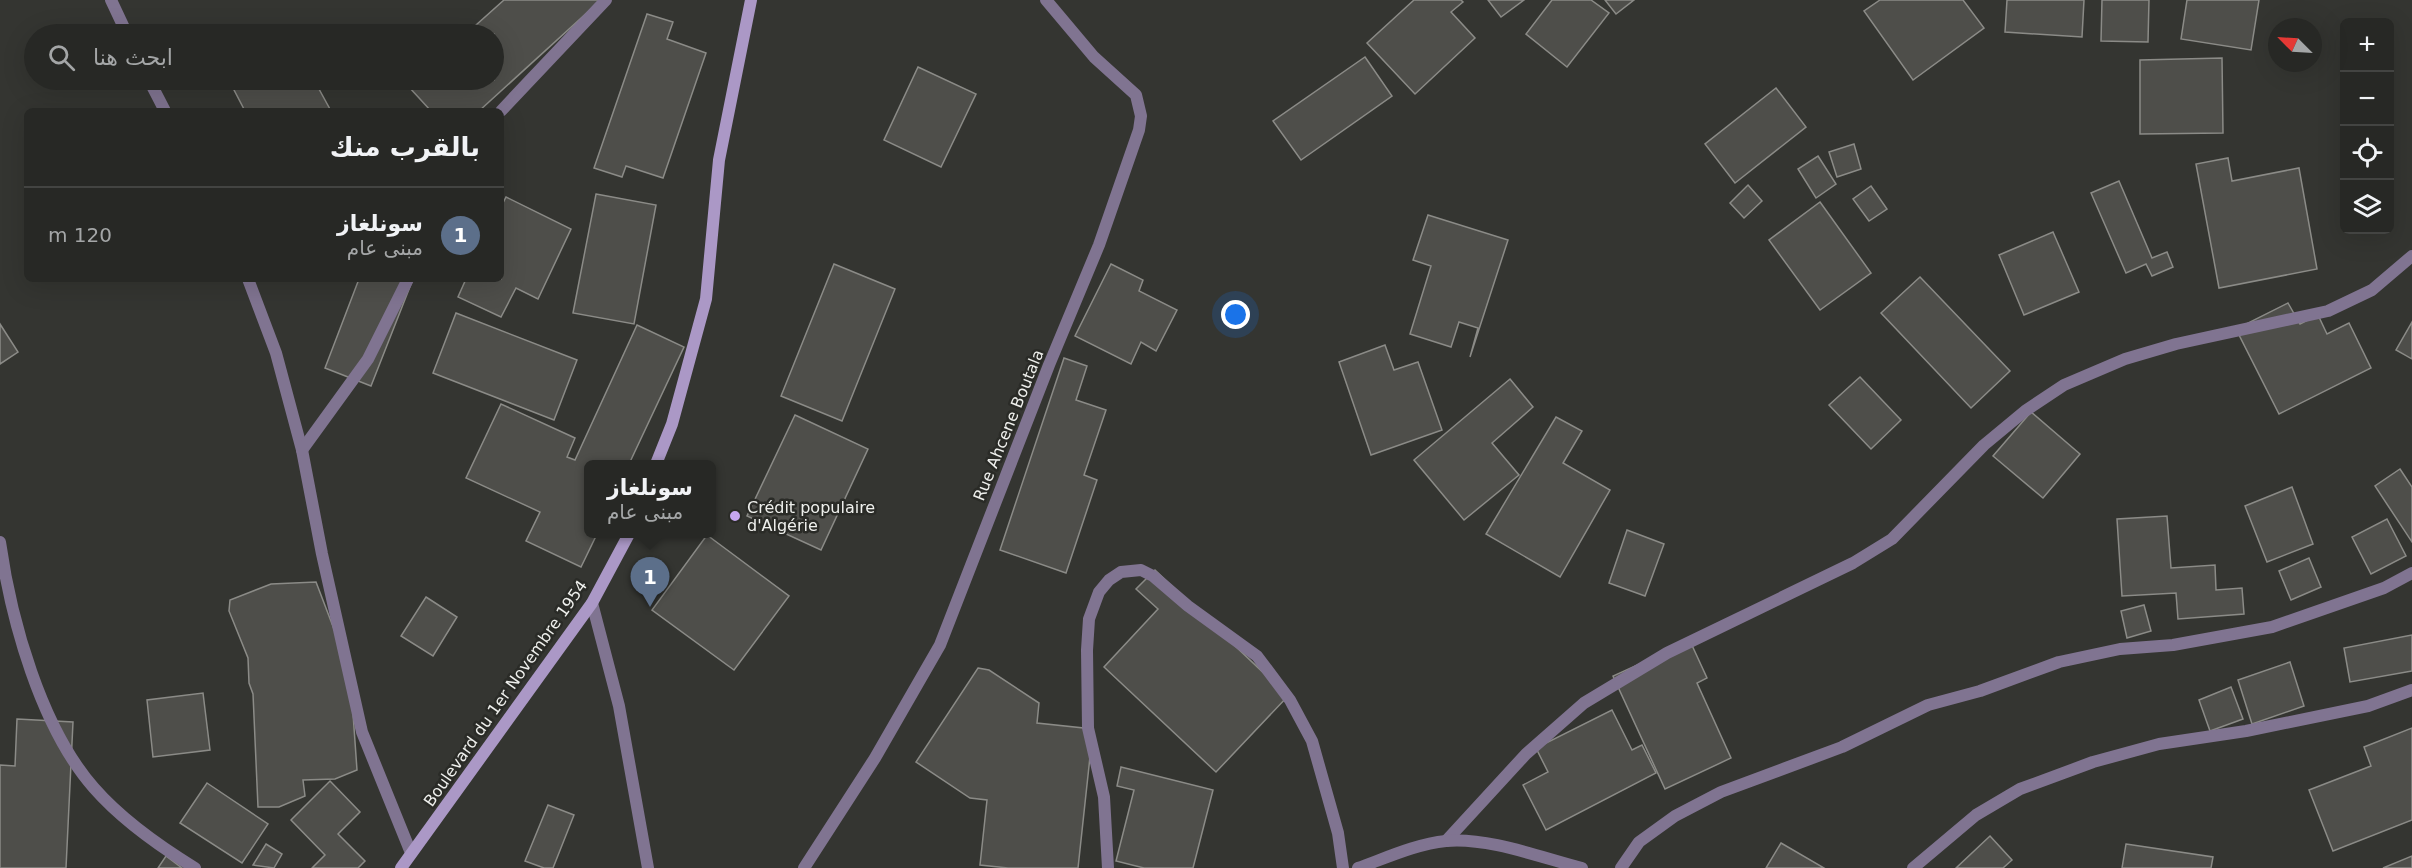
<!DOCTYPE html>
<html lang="ar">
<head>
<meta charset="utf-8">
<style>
  body { margin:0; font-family:"DejaVu Sans","Noto Sans Arabic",sans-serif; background:#333432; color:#f1f3f6; direction:rtl }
  .controls { position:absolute; right:18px; top:18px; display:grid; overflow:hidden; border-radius:9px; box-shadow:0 6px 24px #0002 }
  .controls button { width:54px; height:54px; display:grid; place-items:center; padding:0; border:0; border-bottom:2px solid #434442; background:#272825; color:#f1f3f6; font:30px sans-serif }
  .compass { position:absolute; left:2268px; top:18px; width:54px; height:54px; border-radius:50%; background:#272825; box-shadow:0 6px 24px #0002; rotate:294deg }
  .you { position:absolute; left:1236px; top:315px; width:21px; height:21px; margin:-15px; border:4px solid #fff; border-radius:50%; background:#1a73e8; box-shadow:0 0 0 9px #1a73e833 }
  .badge { display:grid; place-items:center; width:39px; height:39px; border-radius:50%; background:#c6a6f0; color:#fff; font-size:20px; font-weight:700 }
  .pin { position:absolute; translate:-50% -50px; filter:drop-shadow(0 2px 3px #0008) }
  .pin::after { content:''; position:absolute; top:32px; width:21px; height:18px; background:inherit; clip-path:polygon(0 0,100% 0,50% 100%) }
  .popup { position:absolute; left:584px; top:460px; width:132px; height:78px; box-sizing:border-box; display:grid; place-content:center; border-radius:9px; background:#272825; filter:drop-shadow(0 2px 4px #0005); font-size:20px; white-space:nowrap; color:#a4a6a7 }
  .popup b { font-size:22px; color:#f1f3f6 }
  .popup::after { content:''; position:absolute; left:50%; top:100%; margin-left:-12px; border:12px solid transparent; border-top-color:#272825 }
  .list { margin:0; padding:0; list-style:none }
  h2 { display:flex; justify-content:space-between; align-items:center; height:78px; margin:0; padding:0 24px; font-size:26px }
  h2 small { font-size:20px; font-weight:400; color:#a4a6a7 }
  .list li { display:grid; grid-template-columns:39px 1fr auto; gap:18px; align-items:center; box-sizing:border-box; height:96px; padding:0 24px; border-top:2px solid #434442 }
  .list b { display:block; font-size:22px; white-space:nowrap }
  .list p { margin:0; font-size:20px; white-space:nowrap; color:#a4a6a7 }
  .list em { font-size:20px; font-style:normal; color:#a4a6a7 }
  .icon { flex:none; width:33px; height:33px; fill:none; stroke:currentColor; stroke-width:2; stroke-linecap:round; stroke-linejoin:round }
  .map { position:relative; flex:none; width:2412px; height:868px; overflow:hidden; direction:ltr }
  .search { position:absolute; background:#272825; box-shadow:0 6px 24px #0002; left:24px; top:24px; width:480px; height:66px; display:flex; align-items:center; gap:15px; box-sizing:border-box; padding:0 21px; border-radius:33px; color:#a4a6a7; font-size:22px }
  .panel { position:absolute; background:#272825; box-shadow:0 6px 24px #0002; left:24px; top:108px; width:480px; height:174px; border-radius:9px; direction:rtl }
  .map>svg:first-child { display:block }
  .building { fill:#4e4e4a; stroke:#8b8b87; stroke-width:1.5 }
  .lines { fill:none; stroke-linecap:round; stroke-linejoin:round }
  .minor { stroke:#807491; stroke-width:12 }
  .secondary { stroke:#ab98c6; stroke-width:12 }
  .poi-dot { fill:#c6a6f0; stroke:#2a2b27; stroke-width:2 }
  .labels { text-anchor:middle; stroke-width:5; stroke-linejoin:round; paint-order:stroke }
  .street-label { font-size:16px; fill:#eff0ed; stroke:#2a2b27 }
  .poi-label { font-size:16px; fill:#eff0ed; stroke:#2a2b27; text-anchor:start }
</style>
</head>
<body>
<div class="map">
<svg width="2412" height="868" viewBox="0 0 2412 868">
  <rect width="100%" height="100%" fill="#343531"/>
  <g class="building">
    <path d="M504,0H601L479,111H431L409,87L417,80H494V34H466Z"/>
    <path d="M1414,0H1461L1463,2L1451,12L1475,38L1415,94L1367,43Z"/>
    <path d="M1488,0H1524L1501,17Z"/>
    <path d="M1552,0H1591L1609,13L1567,67L1526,34Z"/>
    <path d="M1605,0H1634L1616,14Z"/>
    <path d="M1880,0H1963L1984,28L1913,80L1864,11Z"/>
    <path d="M2007,0H2084L2082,37L2005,32Z"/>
    <path d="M2102,0H2149L2148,42L2101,41Z"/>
    <path d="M2187,0H2259L2251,50L2181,39Z"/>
    <path d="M647,14L673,22L667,39L706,53L663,178L626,166L622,177L594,168Z"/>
    <path d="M1365,57L1392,96L1301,160L1273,121Z"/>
    <path d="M2222,58L2223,133L2140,134V60Z"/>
    <path d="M918,67L976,94L941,167L884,140Z"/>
    <path d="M245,80H314L331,111H245L232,86Z"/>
    <path d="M1776,88L1806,127L1735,183L1705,144Z"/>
    <path d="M1854,144L1861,169L1837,177L1829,152Z"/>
    <path d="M1818,156L1836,184L1816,198L1798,169Z"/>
    <path d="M2228,158L2232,181L2299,168L2317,269L2219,288L2196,164Z"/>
    <path d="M2119,181L2152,258L2167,252L2173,267L2152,276L2146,264L2126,273L2091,193Z"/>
    <path d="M1748,185L1762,201L1744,218L1730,203Z"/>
    <path d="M1871,186L1887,209L1869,221L1853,199Z"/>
    <path d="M596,194L656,205L634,324L573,313Z"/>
    <path d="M506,197L571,229L538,299L516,288L501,317L458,297L466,279H501V207Z"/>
    <path d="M1820,202L1871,273L1820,310L1769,240Z"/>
    <path d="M1428,215L1508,240L1470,357L1478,328L1459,322L1451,347L1410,334L1431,266L1413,260Z"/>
    <path d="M2053,232L2079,292L2024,315L1999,255Z"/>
    <path d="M834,264L895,289L842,421L781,396Z"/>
    <path d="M1111,264L1143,280L1139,291L1177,310L1156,351L1141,342L1131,364L1075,336Z"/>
    <path d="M1920,277L2010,371L1971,408L1881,313Z"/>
    <path d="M359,279H413L371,386L325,368Z"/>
    <path d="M2288,303L2300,324L2318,315L2327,334L2349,323L2371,368L2279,414L2236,329Z"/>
    <path d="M456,313L577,360L554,420L433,373Z"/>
    <path d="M2412,322V359L2396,350Z"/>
    <path d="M0,324L18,352L0,364Z"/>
    <path d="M637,325L684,347L629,464H588V534H597L581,567L526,541L540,512L466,478L501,404L575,438L567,457L575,460Z"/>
    <path d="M1385,345L1394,370L1418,362L1442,430L1371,455L1339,362Z"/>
    <path d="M1064,358L1087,366L1076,400L1106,410L1084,475L1097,480L1066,573L1000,550Z"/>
    <path d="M1860,377L1901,420L1871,449L1829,405Z"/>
    <path d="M1510,379L1533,407L1492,443L1519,475L1464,520L1414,460Z"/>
    <path d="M2031,412L2080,454L2043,498L1993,456Z"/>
    <path d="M795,415L868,449L821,550L747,516Z"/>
    <path d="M1556,417L1582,431L1563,463L1610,490L1560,577L1486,534Z"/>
    <path d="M2400,469L2412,487V542L2375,486Z"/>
    <path d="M2292,487L2313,544L2267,562L2245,506Z"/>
    <path d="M2167,516L2171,568L2215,565L2216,590L2242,588L2244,614L2178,619L2176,593L2122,596L2117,519Z"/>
    <path d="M2387,519L2406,556L2371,574L2352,537Z"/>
    <path d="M1627,530L1664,544L1645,596L1609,583Z"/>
    <path d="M707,535L789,596L734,670L652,610Z"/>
    <path d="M2309,558L2321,587L2291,600L2279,571Z"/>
    <path d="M1155,570L1288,696L1216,772L1104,667L1158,609L1136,589Z"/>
    <path d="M316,582L350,671L357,770L335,779L303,780L305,796L279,807H258L253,694L249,683L248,658L229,611L230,600L271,584Z"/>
    <path d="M426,597L457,617L433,656L401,636Z"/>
    <path d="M2144,605L2151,631L2127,638L2121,611Z"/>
    <path d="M2412,635V671L2350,682L2344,648Z"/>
    <path d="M1690,641L1707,678L1697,683L1731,758L1665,789L1613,676Z"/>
    <path d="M2290,662L2304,706L2252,724L2238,680Z"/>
    <path d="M978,668L989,670L1039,703L1037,723L1093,729L1078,868H1008L980,865L987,800L970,798L916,762Z"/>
    <path d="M2231,687L2243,719L2210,731L2199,700Z"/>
    <path d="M203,693L210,750L153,757L147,700Z"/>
    <path d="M1612,710L1632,750L1642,745L1656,773L1546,830L1523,785L1548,772L1536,748Z"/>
    <path d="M17,719L73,722L66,868H0V765L15,766Z"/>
    <path d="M2412,728V820L2333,851L2309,790L2371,766L2364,747Z"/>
    <path d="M1121,767L1213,790L1193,868H1144L1116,861L1134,790L1117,786Z"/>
    <path d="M330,781L360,812L338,834L365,861L358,868H312L325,855L291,820Z"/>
    <path d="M207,783L268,824L242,863L180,823Z"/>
    <path d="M548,805L574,815L553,868H544L525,861Z"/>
    <path d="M1990,836L2012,860L2003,868H1956Z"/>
    <path d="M1781,843L1824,868H1766Z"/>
    <path d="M266,844L282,854L274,868L253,865Z"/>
    <path d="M2126,844L2213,857L2211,868H2122Z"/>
    <path d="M166,856L182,868H158Z"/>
    <path d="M2412,856V868H2383Z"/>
  </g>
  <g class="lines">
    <g class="minor">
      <path d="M111,0L127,34"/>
      <path d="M149,80L165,111"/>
      <path d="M501,111L606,0"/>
      <path d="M248,279L276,353L302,450L322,554L362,732L411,853"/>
      <path d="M302,450L368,359L408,279"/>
      <path d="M0,542C11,620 41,728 94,788C122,820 159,846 195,868"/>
      <path d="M592,603L619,706L648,868"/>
      <path d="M1446,841L1526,754L1584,703L1667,653L1853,563L1892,539L1984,445L2025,411L2064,385L2125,359L2176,344L2328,311L2372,290L2412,256"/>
      <path d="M804,868L875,758L940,645L1049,365L1099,245L1139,130L1141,116L1136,95L1094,57L1046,0"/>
      <path d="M1108,868L1104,797L1088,728L1087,650L1089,619L1099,592L1109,580L1121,572L1141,570L1153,576L1188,606L1257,656L1290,700L1312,741L1338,833L1343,868"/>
      <path d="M1358,868C1386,858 1416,844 1446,841C1488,837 1542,858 1582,868"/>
      <path d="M1621,868L1639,842L1675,816L1721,792L1842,747L1928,705L1980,691L2059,662L2120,649L2173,645L2272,627L2384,588L2412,573"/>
      <path d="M1913,868L1976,815L2020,789L2093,762L2159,744L2246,731L2368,706L2412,690"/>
    </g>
    <g class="secondary">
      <path d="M656,464L672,424L706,299L719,160L751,0"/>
      <path d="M401,868L592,603L629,534"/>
    </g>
  </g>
  <circle class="poi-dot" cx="735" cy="516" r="6"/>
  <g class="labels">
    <g class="street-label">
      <text transform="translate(1008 425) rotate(-68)" y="6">Rue Ahcene Boutala</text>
      <text transform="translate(505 693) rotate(-55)" y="6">Boulevard du 1er Novembre 1954</text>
    </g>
    <g class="poi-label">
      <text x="747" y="513">Crédit populaire<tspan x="747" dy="18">d'Algérie</tspan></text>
    </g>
  </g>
</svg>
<div class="controls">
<button>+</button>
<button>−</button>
<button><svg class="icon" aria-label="locate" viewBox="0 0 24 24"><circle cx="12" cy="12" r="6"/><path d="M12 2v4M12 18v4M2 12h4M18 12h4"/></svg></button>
<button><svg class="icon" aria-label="layers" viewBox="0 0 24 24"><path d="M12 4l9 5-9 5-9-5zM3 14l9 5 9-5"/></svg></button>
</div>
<svg class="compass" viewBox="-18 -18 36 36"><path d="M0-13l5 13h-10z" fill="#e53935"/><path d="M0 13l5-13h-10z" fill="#a4a6a7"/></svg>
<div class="you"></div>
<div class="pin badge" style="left:650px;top:607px;background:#5c6f8a">1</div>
<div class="popup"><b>سونلغاز</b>مبنى عام</div>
<div class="search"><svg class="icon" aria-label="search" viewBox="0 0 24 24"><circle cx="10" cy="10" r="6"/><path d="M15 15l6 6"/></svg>ابحث هنا</div>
<section class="panel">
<h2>بالقرب منك<small></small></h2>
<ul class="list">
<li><span class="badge" style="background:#5c6f8a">1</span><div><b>سونلغاز</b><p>مبنى عام</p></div><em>120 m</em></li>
</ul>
</section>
</div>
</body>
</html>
